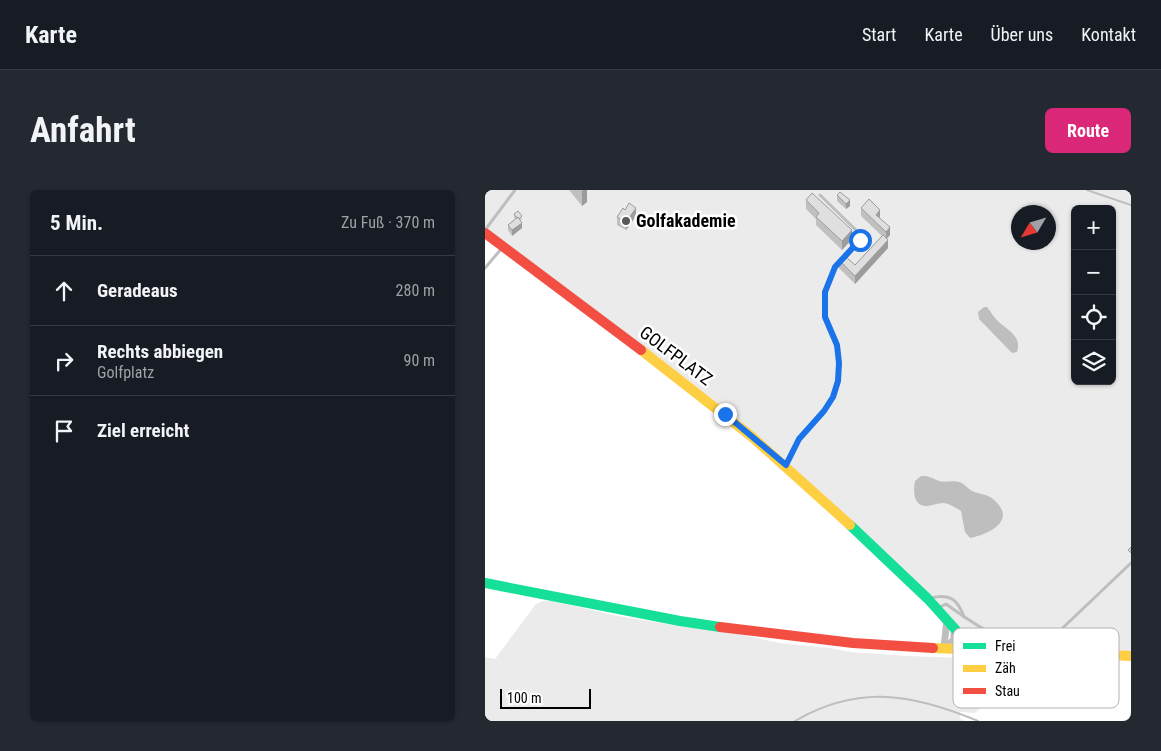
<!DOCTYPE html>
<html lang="de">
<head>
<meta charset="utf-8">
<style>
  body { margin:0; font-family:"Roboto Condensed",sans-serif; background:#242831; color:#f1f3f6 }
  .controls { position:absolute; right:15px; top:15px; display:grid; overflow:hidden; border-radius:8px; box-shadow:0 1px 4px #0004 }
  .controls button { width:45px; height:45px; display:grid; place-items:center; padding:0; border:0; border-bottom:1px solid #363941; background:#171b24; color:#f1f3f6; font:25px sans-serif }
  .compass { position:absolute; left:526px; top:15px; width:45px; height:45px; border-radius:50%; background:#171b24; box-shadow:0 1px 4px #0004; rotate:232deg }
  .scale { position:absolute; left:15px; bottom:12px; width:91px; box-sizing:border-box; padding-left:5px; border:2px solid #000; border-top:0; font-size:14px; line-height:18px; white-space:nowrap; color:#000; -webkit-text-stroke:4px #fff; paint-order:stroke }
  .stop { position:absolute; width:15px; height:15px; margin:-11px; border:4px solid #1a73e8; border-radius:50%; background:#fff }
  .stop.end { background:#1a73e8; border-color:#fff; box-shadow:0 1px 5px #0008 }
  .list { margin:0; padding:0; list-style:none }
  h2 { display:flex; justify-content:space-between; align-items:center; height:65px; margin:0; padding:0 20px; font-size:21px }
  h2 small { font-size:16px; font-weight:400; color:#9ea1a6 }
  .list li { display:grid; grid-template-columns:32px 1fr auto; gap:15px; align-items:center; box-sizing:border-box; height:70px; padding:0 20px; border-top:1px solid #363941 }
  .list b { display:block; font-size:19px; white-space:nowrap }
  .list p { margin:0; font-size:16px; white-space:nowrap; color:#9ea1a6 }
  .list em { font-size:16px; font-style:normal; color:#9ea1a6 }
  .icon { flex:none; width:28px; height:28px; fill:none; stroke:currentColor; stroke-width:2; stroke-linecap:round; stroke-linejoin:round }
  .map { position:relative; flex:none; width:646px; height:531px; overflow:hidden; border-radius:8px }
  header { display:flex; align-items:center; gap:30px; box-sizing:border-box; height:70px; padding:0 25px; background:#171b24; border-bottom:1px solid #363941 }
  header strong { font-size:24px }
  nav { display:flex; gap:28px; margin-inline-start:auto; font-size:18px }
  .intro { display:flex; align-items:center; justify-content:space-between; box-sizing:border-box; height:120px; padding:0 30px }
  h1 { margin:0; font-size:35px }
  .button { padding:12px 22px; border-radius:8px; background:#db2777; color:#fff; font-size:18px; font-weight:700 }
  main { display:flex; gap:30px; padding:0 30px }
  aside { flex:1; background:#171b24; border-radius:8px; box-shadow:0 1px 4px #0004 }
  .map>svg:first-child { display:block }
  .green { fill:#ebebeb; fill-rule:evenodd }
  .water { fill:#bebebe }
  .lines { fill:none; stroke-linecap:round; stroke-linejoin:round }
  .stream { stroke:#bebebe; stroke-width:2 }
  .lane { stroke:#bebebe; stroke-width:3 }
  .street { stroke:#bebebe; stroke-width:7 }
  .fast { stroke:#16e098; stroke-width:10 }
  .slow { stroke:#ffcf43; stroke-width:10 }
  .jam { stroke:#f24e42; stroke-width:10 }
  .wall { fill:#c0c0c0 }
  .shaded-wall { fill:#9c9c9c }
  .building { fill:#dfdfdf; stroke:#9c9c9c }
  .route { stroke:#1a73e8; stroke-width:6 }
  .poi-dot { fill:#595959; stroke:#fff; stroke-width:2 }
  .labels { text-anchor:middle; stroke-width:5; stroke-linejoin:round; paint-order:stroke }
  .poi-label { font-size:18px; font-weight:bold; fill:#000; stroke:#fff; text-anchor:start }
  .street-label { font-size:18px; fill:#000; stroke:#fff }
  .key { fill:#fff; stroke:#b2b2b2; stroke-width:1 }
  .key-label { font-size:14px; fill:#000 }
</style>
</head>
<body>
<header>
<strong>Karte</strong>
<nav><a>Start</a><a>Karte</a><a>Über uns</a><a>Kontakt</a></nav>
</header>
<div class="intro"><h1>Anfahrt</h1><a class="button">Route</a></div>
<main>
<aside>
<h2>5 Min.<small>Zu Fuß · 370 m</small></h2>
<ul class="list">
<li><svg class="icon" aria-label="ahead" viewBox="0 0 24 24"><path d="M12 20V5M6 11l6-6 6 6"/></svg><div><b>Geradeaus</b></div><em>280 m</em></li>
<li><svg class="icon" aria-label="right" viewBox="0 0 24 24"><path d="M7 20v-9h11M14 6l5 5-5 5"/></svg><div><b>Rechts abbiegen</b><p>Golfplatz</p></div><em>90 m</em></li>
<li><svg class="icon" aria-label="arrive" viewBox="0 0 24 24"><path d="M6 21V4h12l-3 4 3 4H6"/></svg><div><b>Ziel erreicht</b></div></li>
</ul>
</aside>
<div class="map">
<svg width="646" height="531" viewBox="0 0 646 531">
  <rect width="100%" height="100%" fill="#fff"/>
  <g class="green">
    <path d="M0,0H646V462L495,457L490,454L302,273L0,39ZM590,19H627V191H590ZM534,22H564V52H534Z"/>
    <path d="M58,411H67L133,426L208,438L232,439L294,453L345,458L366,462L422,466L544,470L532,484L490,523L475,522V528L479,531H0V467L10,469L51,414Z"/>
  </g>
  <g class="water">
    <path d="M499,117H502C506,122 510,129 515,133C524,141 537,147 532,162L527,163L494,129L493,122Z"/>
    <path d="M436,286C445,286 447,288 454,291C460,293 468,290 474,292C479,293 482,298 487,301C493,304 502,304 508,309C533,330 505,344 485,348L480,342L476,321C471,318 464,313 458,313C452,313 447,316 442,316C428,316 428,301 430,291Z"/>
  </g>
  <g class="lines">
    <g class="stream">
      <path d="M602,0L646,15"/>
      <path d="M310,531C374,494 428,504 493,531"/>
    </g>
    <g class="lane">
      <path d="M0,40L30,0"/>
      <path d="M0,78L17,58"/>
      <path d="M301,274L314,249L339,221L348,207L353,191L354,173L352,155L340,127V102L350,77L375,50L377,46L335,5"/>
      <path d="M446,408C465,403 473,410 479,427"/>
      <path d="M453,418L461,414C486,432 534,468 565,450L646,373"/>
    </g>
    <g class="street">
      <path d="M459,457L462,429"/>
      <path d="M459,457L465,454L469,449V438"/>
    </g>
    <g class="fast">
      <path d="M365,335L443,409L479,449L493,459"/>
      <path d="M0,393L195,431L235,437"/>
    </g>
    <g class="slow">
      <path d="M156,160L266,246L365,335"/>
      <path d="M448,458L646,466"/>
    </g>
    <g class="jam">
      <path d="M0,43L156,160"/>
      <path d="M235,437L368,453L448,458"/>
    </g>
  </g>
  <g class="wall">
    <path d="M84,0H102V12L97,16Z"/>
    <path d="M352,5L365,16L361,19L352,11Z"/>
    <path d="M321,10L367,49L357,60L331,35V29L321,19Z"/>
    <path d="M376,18L395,28L405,45L402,49L403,58L370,94L354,78V70L370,75L397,46L376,26Z"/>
    <path d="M140,20L151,26L141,40L132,35V27Z"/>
    <path d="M29,24L37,29L35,30L37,38L27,46L23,40V35L30,29L29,27Z"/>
  </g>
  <g class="shaded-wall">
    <path d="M98,0H102V12L97,16V1Z"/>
    <path d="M365,10V16L361,19V14Z"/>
    <path d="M151,18V26L141,40V32Z"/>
    <path d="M395,20V28L391,25Z"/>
    <path d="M37,33V38L27,46V40Z"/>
    <path d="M405,37V45L401,49V42Z"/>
    <path d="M367,40V49L357,60V51Z"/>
    <path d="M403,50V58L370,94V86Z"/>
  </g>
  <g class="building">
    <path d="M355,2L365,10L361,14L352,5Z"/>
    <path d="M327,3L367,40L357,51L331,27L334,23L321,10Z"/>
    <path d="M384,9L395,20L391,25L405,37L401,42L376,18Z"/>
    <path d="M144,13L151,18L141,32L132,27L138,18L140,20Z"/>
    <path d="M33,21L37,26L34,29L33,27L32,28L29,24Z"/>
    <path d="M33,27L37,33L27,40L23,35Z"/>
    <path d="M398,45L403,50L370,86L354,70L359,65L370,75Z"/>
    <path d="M646,357V363L643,360Z"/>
  </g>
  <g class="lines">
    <path class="route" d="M240,224L301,275L314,249L339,221L348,207L353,191L354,173L352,155L340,127V102L350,77L375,50"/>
  </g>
  <circle class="poi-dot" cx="141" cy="31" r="5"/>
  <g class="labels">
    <g class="poi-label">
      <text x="151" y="37">Golfakademie</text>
    </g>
    <g class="street-label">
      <text transform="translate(191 166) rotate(37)" y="6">GOLFPLATZ</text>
    </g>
  </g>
  <rect x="468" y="438" width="166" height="80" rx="8" class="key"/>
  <rect x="478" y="453" width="23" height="6" fill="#16e098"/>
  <rect x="478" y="475" width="23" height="7" fill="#ffcf43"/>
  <rect x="478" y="498" width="23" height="6" fill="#f24e42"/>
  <g class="key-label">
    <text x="510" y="461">Frei</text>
    <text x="510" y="483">Zäh</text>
    <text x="510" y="506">Stau</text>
  </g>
</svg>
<div class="controls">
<button>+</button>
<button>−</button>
<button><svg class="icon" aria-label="locate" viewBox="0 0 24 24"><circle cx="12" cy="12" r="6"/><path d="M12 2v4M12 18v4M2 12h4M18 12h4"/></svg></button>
<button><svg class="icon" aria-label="layers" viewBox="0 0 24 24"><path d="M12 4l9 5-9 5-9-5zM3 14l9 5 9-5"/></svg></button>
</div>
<svg class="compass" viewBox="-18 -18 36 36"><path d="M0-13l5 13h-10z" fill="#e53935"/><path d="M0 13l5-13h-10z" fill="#9ea1a6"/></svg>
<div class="scale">100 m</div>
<div class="stop" style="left:375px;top:50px"></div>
<div class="stop end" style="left:240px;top:224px"></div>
</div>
</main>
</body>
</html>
